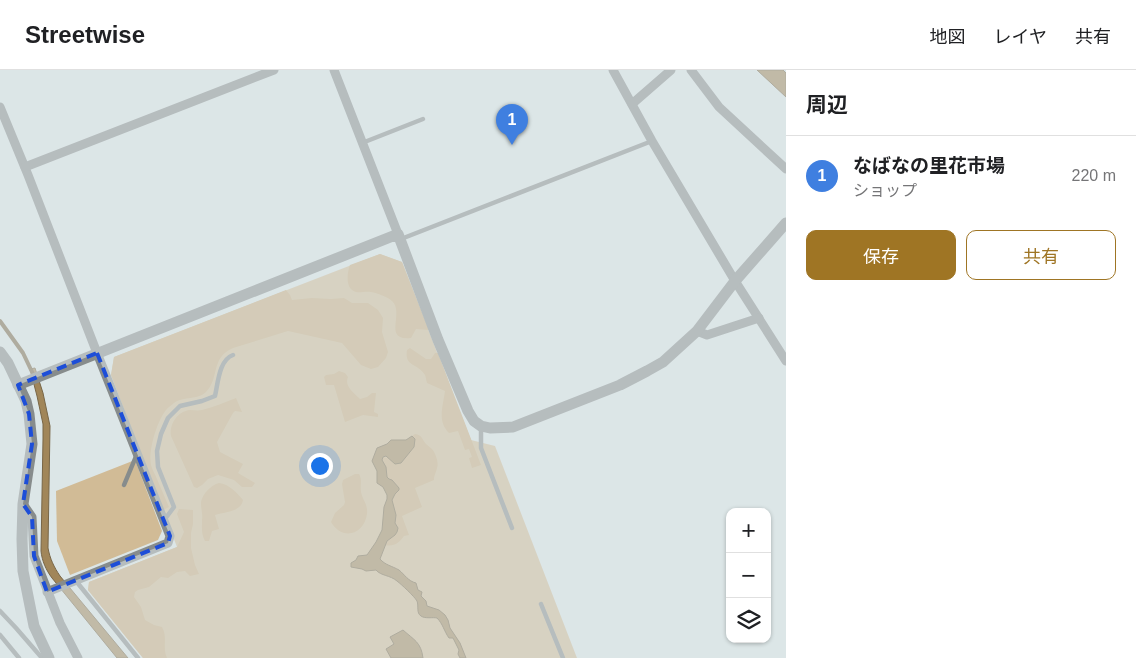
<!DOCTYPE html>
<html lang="ja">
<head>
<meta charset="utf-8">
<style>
  body { margin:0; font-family:Helvetica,"Noto Sans JP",sans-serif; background:#f2f2f2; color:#202124 }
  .controls { position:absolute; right:15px; bottom:15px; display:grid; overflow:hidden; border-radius:10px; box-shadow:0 1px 4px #0004 }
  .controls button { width:45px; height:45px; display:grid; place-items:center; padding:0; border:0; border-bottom:1px solid #e0e0e0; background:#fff; color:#202124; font:25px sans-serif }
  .you { position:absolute; left:319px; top:395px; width:18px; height:18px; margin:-12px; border:4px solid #fff; border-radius:50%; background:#1a73e8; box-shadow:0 0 0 8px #1a73e833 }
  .badge { display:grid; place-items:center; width:32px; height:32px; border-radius:50%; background:#9f7524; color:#fff; font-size:16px; font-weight:700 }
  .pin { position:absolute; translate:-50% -41px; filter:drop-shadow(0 1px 2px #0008) }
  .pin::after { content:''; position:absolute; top:26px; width:18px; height:15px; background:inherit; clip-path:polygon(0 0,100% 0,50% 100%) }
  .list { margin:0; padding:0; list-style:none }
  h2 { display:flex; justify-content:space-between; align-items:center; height:65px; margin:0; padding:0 20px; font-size:21px }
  h2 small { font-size:16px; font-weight:400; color:#757577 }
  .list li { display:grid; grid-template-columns:32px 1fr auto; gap:15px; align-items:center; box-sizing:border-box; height:80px; padding:0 20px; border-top:1px solid #e0e0e0 }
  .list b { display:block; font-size:19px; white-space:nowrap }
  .list p { margin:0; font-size:16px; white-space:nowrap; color:#757577 }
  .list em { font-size:16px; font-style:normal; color:#757577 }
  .actions { display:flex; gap:10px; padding:15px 20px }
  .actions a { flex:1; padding:11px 0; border:1px solid #9f7524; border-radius:10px; text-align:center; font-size:18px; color:#9f7524 }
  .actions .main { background:#9f7524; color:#fff }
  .icon { flex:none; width:28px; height:28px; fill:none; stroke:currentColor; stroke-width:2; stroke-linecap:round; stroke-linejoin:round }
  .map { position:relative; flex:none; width:786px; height:588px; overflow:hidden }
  header { display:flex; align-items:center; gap:30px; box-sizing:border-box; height:70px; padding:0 25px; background:#fff; border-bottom:1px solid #e0e0e0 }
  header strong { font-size:24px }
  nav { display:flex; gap:28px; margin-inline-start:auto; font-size:18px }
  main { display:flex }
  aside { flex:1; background:#fff }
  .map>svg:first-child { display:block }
  .green { fill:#d1bb96 }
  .forest { fill:#c9ac7e }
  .water { fill:#a18659; stroke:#786647 }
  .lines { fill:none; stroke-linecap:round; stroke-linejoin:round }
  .stream { stroke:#786647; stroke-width:4 }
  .service { stroke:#878c8c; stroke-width:4.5 }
  .minor { stroke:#878c8c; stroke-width:9 }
  .tertiary { stroke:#878c8c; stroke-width:11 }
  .marked { fill:none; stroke:#1d4ed8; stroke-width:4; stroke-dasharray:10 6; stroke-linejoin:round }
</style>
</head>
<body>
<header>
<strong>Streetwise</strong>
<nav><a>地図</a><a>レイヤ</a><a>共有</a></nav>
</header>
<main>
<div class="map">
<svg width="786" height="588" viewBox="0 0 786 588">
  <rect width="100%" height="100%" fill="#dce6e7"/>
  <g class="green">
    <path d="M380,184L402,192L471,370L495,376L577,588H143L88,520L89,512L177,477L111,305L114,287Z"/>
    <path d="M135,390L162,461L158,470L70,505L57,471L56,421Z"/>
  </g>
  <g class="forest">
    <path d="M380,184L402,192L429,260L416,259L411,268C382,271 405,243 392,231C388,227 377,223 371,222C366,221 360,223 356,222C345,219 347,203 350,195Z"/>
    <path d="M286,220L290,225L292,230L312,228L331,229L344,228L352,233H368L378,240L383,248L382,262L388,282L386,288L378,297L371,299L361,295L342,273L288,261L233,278C210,288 220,308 206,322C198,330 184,326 174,333C172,335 168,337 166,340C157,351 148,381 151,395C152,399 155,404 157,409C161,418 165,428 169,437L163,440L111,305L114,287Z"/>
    <path d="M410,278L426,289H431L435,283H438L481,395L472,398L469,388L472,387L469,379L465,380L458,361L449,363C437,351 443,336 445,321L427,313C426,310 426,307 425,305C418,293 404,297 407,280Z"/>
    <path d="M339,301L345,303L348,307C344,316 354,323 360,329L367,327L372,323H376L374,342L378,344V347L363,345L345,352L334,315H326L324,307L326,305L334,304Z"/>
    <path d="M236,328L242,342L235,341L233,343L217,372L220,382L243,394L238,403L255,413L252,417H242L234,410L218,405L208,409L202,415L197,418L194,417L171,366C169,354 178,341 190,340C194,340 198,341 202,340C214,337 225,332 236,328Z"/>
    <path d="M415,364C422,365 422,369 426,374C428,376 430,377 432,379C436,384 439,393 437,398C436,403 434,405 434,410L415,418L422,437L402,446L409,465L404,466C399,473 394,477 385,475L387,471L398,458C394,453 391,437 392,430C392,426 396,423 399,420V418L392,410L389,409L387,407V401L381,390L383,387L389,388L415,369L412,366Z"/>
    <path d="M355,404H359L360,406C362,411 360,416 361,422C363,431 368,434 367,444C364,465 342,471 331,452L335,443L344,435L345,432L342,414L343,410Z"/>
    <path d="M219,413C229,414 237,423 243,430C241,442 225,442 215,445L219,459L212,461L209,471H205C201,464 202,457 202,450C203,445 201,439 201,434C201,425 211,415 219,413Z"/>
    <path d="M179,439L193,440V454L191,463V478L195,495L199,504L190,506L185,501L177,502L168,508L161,507L149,517L138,520L135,522L134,527L141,537L145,550L154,555L162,557C168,567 162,577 167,588H143L88,520L89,512L177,477L184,462L177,444Z"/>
  </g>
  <g class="water">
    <path d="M757,0H783L786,3V27Z"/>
    <path d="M35,298L43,323L50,356L48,478C50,489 54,497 60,506L128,588H117L52,508C46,500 42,491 41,481L43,369V354L37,326L30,299Z"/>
    <path d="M412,366L415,369L414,377L401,393L395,394L386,386L383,387L382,390L386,397L387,407L389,409L392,410L399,418V420L395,424L392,430L396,445L395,453L398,458L397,462L395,465L387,471L380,489C385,495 392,496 399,500C405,505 408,511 416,513L418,520L422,522L421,526L426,531L427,536L439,540L445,545L448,550L450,558L460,573L466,588H460L458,584L459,580L453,568H449C444,561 443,554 437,548C433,547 425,549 421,546C416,543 419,536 417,531C414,526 402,515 397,511C390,505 381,506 376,500L366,501L362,499L351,497V493L356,490L358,486L367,485L376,472L382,460L384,437L387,429V425L383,417L377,413V401L372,391L377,378L387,374L391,370H406Z"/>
    <path d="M403,560C414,570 421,572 423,588H391L386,579L394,574L390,567Z"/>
  </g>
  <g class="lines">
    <path class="stream" d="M0,251L23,283L33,304"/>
    <g class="service">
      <path d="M362,73L423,49"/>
      <path d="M401,169L652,71"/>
      <path d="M481,357V378L512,458"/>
      <path d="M124,415L137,384"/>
      <path d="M165,449L174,437L158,397L157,381L161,364L168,348L180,336L202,331L215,326C218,313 219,290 233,285"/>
      <path d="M76,511L138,588"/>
      <path d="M541,534L563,588"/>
      <path d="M0,541L16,558L42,588"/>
      <path d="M0,565L19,588"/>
    </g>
    <g class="minor">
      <path d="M334,0L398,164"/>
      <path d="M613,0L652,71L735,211L786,291"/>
      <path d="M691,0L719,37L786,99"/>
      <path d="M632,34L671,0"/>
      <path d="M0,37L28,105L97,283L170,466L168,473L47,522"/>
      <path d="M25,97L274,0"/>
      <path d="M697,261L707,265L759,248"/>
      <path d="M23,434L32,447L34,486L60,553L78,588"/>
    </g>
    <g class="tertiary">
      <path d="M0,282L8,293L26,331L29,344L32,374L23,434L22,469L23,501L34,556L49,588"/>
      <path d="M18,315L398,164L438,270L468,341L474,351L481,356L490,358L513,357L620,315L647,301L663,292L697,261L735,211L786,153"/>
    </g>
  </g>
  <path d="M0 0H786V588H0ZM97,283L170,466L168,473L47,522L34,486L32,447L23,434L32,374L29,344L18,315Z" fill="#dce6e7" fill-opacity=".55" fill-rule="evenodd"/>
  <path class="marked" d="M97,283L170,466L168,473L47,522L34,486L32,447L23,434L32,374L29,344L18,315Z"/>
</svg>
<div class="controls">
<button>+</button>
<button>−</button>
<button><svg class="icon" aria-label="layers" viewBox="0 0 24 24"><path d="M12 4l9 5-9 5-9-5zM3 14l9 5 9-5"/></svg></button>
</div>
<div class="you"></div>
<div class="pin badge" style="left:512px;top:75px;background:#3f7fe0">1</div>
</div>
<aside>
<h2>周辺<small></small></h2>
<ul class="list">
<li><span class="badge" style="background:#3f7fe0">1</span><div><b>なばなの里花市場</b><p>ショップ</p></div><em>220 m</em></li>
</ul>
<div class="actions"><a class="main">保存</a><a>共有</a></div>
</aside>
</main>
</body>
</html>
